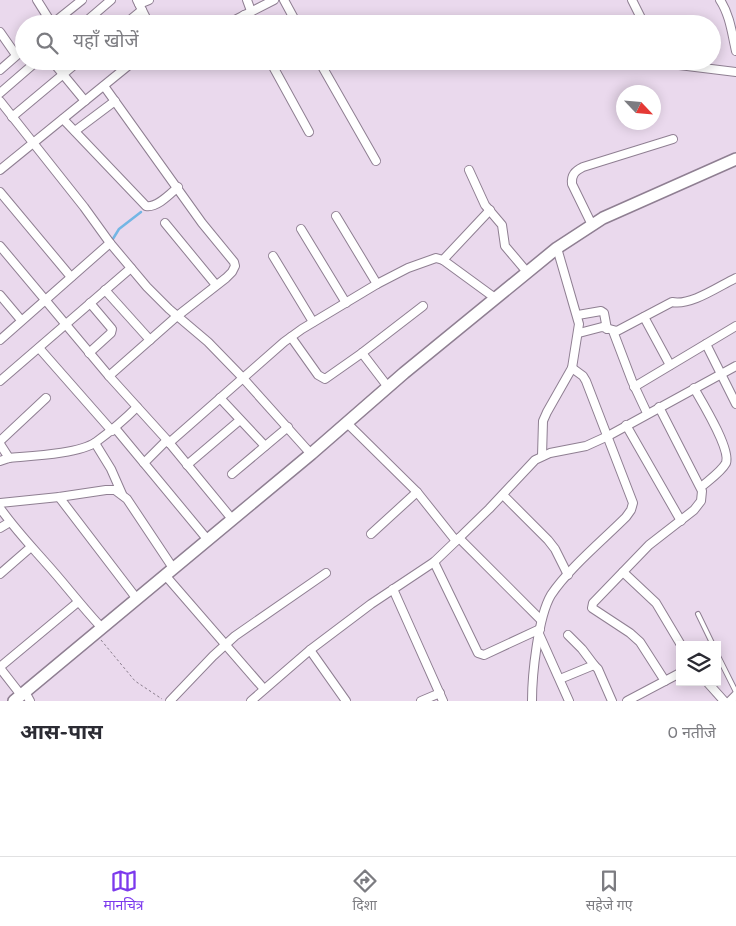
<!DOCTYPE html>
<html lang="hi">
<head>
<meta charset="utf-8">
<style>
  body { margin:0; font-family:"Varela Round","Noto Sans Devanagari",sans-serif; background:#f2f2f3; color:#2b2b33 }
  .controls { position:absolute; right:15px; bottom:15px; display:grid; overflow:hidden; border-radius:0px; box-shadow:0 2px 12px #0003 }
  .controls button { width:45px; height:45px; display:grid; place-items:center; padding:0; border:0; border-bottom:1px solid #e1e1e2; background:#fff; color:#2b2b33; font:25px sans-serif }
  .compass { position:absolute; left:616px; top:85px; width:45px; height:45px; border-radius:50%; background:#fff; box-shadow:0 2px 12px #0003; rotate:116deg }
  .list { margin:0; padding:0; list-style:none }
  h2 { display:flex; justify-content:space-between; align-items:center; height:65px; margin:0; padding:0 20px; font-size:21px }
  h2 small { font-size:16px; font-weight:400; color:#7c7c81 }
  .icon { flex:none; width:28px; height:28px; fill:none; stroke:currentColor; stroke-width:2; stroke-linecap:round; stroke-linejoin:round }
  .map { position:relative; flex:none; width:736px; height:701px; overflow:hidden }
  .search { position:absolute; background:#fff; box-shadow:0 2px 12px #0003; left:15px; right:15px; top:15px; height:55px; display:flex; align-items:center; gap:12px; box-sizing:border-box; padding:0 18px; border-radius:28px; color:#7c7c81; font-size:19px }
  .sheet { height:155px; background:#fff }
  nav { display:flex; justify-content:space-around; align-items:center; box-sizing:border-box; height:70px; border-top:1px solid #e1e1e2; background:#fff; font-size:14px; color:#7c7c81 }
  nav a { display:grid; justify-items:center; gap:2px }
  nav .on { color:#7c3aed }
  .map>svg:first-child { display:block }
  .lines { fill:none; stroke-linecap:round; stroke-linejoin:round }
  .stream { stroke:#73b6e5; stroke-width:2.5 }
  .lane-casing { stroke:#8f7f92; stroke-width:6 }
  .street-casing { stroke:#8f7f92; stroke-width:10 }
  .secondary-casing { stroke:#8f7f92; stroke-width:14 }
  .path { stroke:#8a7e8d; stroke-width:1; stroke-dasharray:2.5 2.5; stroke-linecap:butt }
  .lane { stroke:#fff; stroke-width:4 }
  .street { stroke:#fff; stroke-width:8 }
  .secondary { stroke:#fff; stroke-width:11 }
</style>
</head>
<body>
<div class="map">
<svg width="736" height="701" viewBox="0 0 736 701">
  <rect width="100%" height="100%" fill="#ead9ed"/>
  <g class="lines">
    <path class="stream" d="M111,242L119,229L141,212"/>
    <g class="lane-casing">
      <g id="lane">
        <path d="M698,614L713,645"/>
        <path d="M717,654L736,692"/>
      </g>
    </g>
    <g class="street-casing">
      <g id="street">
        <path d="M37,0L52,24"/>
        <path d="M137,0L149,24"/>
        <path d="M247,0L251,11"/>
        <path d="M284,0L297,24"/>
        <path d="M632,0L644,24"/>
        <path d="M720,0C730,15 732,34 736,51"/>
        <path d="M139,4L149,0"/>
        <path d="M244,15L249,24"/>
        <path d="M52,24L82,0"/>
        <path d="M83,24L111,0"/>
        <path d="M125,24L142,10"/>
        <path d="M227,24L274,0"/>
        <path d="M0,32L16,55"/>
        <path d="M52,61L85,101"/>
        <path d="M270,61L309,132"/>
        <path d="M319,61L376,161"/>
        <path d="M670,61L679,65L736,72"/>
        <path d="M0,70L24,49"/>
        <path d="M104,86L202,223L234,262L235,266L232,272L226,278L176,317L109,376"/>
        <path d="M0,93L37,61"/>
        <path d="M0,101L84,207L110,243L147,287L169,309L208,342L242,377L311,454"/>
        <path d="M12,117L79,61"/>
        <path d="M63,119L146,206C157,208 170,194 178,187"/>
        <path d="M75,131L115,101"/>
        <path d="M0,170L134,61"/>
        <path d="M469,170L485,205L502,225L505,246L527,272"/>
        <path d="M0,192L71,277"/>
        <path d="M336,216L377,284"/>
        <path d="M165,223L216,285"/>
        <path d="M592,225L572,184C571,175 575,171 583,167L673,139"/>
        <path d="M301,229L346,303"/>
        <path d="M0,246L109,376L167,440L232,519"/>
        <path d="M273,256L313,322"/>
        <path d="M443,260L490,210"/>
        <path d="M105,290L150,340"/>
        <path d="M0,295L21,320"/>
        <path d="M578,315L601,311L604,313L607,329"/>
        <path d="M644,317L670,365"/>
        <path d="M613,331L632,381L647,413"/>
        <path d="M579,333L602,327L617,331L672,302C691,306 719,286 736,278"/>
        <path d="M291,337L318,375L325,379L362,353L423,306"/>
        <path d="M0,340L110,243"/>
        <path d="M706,344L736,404"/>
        <path d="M39,348L112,431"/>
        <path d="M89,353L111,333L112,329L90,303"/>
        <path d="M362,353L388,387"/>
        <path d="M0,381L131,268"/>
        <path d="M634,387L736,326"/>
        <path d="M694,388C702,402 731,449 726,463C721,472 709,480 701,487"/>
        <path d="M220,398L265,446"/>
        <path d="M659,407L702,491L701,501L694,510L649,545L593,603L592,608L630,633L640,642L665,681"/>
        <path d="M626,425L681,521"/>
        <path d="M115,428L207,539"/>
        <path d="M0,443V441L46,398"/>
        <path d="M95,443L111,469L122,494"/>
        <path d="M169,443L284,342L302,329L377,284L408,268L436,258L443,260L495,298"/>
        <path d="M0,444L9,458"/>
        <path d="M542,456L543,421L547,412L572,368L579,324L557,248"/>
        <path d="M0,461L9,458C30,456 79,454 96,442C111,431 124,420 137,407"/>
        <path d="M144,463L167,440"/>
        <path d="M187,465L240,420"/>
        <path d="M232,474L288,427"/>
        <path d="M503,495L548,540L555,549L568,575"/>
        <path d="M59,497L137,599"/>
        <path d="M0,503L59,497L106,490H115L127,499L173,568"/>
        <path d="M0,508C14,528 30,545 45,562C65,584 82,607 102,628"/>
        <path d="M0,528L10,522"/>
        <path d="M371,534L417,492"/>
        <path d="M459,538L541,620"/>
        <path d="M456,541L489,509L535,460L550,453L586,446L608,436L736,366"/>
        <path d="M434,562L478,653L484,655L540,629"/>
        <path d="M623,572L656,603L681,645"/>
        <path d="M0,574L31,547"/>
        <path d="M165,575L264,689"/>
        <path d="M393,589L443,701"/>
        <path d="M539,634L569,701"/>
        <path d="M568,635L582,649L594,665"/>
        <path d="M310,650L346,701"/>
        <path d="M0,667L78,602"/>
        <path d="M0,668L21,695"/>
        <path d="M560,679L594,665L598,669L612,701"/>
        <path d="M707,682L724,701"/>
        <path d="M25,692L30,701"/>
        <path d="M170,701L213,656L235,636L326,573"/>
        <path d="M251,701L310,650L371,604L434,562L456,541L417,492L347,423"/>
        <path d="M421,701L440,693"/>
        <path d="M532,701C532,675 538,617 551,595C568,569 603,540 626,517L631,510L633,503L586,381L583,376L572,368"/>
        <path d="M627,701L680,673"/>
        <path d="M730,701L736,695"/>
      </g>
    </g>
    <g class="secondary-casing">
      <path id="secondary" d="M14,701L311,454L404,373L557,248L603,218L736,159"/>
    </g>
    <path class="path" d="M101,640L135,681L162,699"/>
    <use href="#lane" class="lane"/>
    <use href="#street" class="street"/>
    <use href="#secondary" class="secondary"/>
  </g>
</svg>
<div class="controls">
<button><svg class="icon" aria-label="layers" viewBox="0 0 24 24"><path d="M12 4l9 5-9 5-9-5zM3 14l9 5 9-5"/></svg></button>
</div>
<svg class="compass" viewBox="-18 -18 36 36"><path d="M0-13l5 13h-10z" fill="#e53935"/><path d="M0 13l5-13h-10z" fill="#7c7c81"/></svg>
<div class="search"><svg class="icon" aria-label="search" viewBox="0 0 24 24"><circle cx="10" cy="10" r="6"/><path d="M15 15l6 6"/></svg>यहाँ खोजें</div>
</div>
<section class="sheet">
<h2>आस-पास<small>0 नतीजे</small></h2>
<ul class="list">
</ul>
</section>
<nav>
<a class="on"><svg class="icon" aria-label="map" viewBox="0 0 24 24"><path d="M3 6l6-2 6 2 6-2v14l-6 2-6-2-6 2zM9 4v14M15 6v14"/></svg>मानचित्र</a>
<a><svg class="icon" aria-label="directions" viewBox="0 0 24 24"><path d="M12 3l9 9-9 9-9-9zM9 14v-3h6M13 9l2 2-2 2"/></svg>दिशा</a>
<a><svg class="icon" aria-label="saved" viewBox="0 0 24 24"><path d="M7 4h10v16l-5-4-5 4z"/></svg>सहेजे गए</a>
</nav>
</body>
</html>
